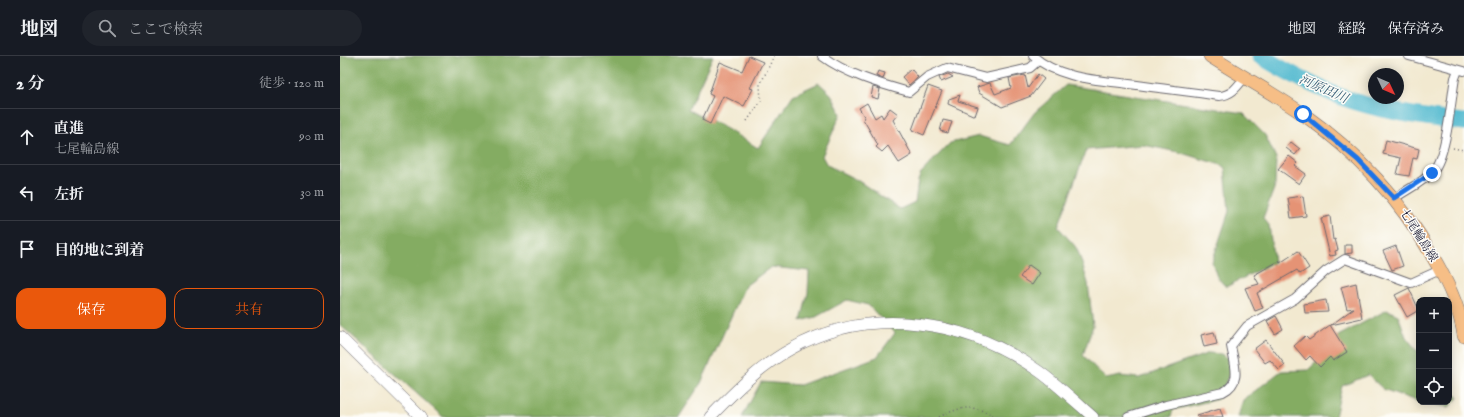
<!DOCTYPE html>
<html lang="ja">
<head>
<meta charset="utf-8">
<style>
  body { margin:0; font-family:"IM FELL English","Noto Serif JP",serif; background:#20242c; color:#f1f3f6 }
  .controls { position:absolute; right:12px; bottom:12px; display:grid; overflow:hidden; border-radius:8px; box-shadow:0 2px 10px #0003 }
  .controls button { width:36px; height:36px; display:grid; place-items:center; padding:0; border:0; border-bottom:1px solid #363941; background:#171b24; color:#f1f3f6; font:20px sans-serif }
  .compass { position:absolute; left:1028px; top:12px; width:36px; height:36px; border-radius:50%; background:#171b24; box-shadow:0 2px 10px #0003; rotate:134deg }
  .stop { position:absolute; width:12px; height:12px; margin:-9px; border:3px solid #1a73e8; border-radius:50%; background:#fff }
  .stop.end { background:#1a73e8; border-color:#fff; box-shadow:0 1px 4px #0008 }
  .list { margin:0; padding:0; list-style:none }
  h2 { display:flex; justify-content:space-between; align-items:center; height:52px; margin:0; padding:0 16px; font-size:17px }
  h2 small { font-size:13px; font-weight:400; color:#9ea1a6 }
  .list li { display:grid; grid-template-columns:26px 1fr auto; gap:12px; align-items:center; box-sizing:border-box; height:56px; padding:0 16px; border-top:1px solid #363941 }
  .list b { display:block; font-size:15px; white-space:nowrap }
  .list p { margin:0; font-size:13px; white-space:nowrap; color:#9ea1a6 }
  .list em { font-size:13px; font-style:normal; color:#9ea1a6 }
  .actions { display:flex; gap:8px; padding:12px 16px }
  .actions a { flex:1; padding:9px 0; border:1px solid #ea580c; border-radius:12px; text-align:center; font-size:14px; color:#ea580c }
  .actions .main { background:#ea580c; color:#fff }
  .icon { flex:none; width:22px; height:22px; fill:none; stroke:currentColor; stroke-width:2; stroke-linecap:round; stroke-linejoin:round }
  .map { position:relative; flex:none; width:1124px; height:361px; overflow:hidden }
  header { display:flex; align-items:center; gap:24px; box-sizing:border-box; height:56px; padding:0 20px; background:#171b24; border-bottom:1px solid #363941 }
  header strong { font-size:19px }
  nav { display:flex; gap:22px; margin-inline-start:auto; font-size:14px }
  .search { width:280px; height:36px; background:#20242c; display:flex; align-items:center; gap:10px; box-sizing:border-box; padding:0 14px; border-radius:22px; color:#9ea1a6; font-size:15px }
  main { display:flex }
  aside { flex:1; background:#171b24 }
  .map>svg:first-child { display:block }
  .forest { fill:#84ac62; stroke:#53674e }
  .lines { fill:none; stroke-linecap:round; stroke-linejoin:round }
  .river { stroke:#51b9cf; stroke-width:17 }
  .building { fill:#e59375 }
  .minor-casing { stroke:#6b686f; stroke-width:10 }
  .tertiary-casing { stroke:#6b686f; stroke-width:12 }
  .primary-casing { stroke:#6b686f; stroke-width:14 }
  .path { stroke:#6b686f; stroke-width:1.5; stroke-dasharray:1 3; stroke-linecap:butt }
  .minor { stroke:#fff; stroke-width:8 }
  .tertiary { stroke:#fff; stroke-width:11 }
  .primary { stroke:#f6be86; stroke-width:13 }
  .route { stroke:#1a73e8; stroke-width:5 }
  .labels { text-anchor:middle; stroke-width:3; stroke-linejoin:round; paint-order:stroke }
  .street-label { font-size:12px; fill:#22223b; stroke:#fdfcf7 }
  .water-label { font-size:13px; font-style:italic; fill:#355e76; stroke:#fdfcf7 }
</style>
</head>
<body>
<header>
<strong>地図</strong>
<div class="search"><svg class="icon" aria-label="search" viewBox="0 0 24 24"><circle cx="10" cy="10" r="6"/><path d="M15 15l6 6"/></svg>ここで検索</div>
<nav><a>地図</a><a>経路</a><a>保存済み</a></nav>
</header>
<main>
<aside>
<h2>2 分<small>徒歩 · 120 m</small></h2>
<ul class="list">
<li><svg class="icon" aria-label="ahead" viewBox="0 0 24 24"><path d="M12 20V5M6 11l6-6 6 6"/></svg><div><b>直進</b><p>七尾輪島線</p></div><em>90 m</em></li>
<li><svg class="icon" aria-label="left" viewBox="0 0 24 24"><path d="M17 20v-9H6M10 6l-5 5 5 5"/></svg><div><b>左折</b></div><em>30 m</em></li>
<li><svg class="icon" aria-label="arrive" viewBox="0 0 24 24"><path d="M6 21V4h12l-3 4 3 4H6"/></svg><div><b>目的地に到着</b></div></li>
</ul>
<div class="actions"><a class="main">保存</a><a>共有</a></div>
</aside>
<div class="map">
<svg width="1124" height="361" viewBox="0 0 1124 361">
  <rect width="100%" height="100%" fill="#fdfcf7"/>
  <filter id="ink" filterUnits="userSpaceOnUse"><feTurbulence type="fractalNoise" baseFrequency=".025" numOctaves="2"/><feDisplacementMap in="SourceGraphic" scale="8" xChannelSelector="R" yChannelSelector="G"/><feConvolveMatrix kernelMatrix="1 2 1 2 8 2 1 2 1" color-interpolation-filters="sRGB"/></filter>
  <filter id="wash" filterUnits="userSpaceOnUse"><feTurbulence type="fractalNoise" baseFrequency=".012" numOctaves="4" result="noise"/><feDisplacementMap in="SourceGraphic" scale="16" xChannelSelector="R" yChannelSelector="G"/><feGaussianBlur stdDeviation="0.9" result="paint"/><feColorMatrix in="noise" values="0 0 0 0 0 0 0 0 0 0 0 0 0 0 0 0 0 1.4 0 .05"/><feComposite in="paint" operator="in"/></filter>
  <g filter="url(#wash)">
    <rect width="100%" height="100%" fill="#f2e9d0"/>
    <g class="forest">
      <path d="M0,0H373L348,54L380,69L418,92L453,39L479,27L491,38L501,58L482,100L487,109L517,124L560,153L575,146L578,125L581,117L610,87L639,80L670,89L695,56L726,29L903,57L925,79L936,102L935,130L923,162L929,169L934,206L886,231L877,221L872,206L889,155L885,112L881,109L838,96L803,89L746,94L718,171L735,190L739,198L748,227L753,270L743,299L766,323L780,320L799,322L869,297L881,298L895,306L878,343L833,354L831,361H402L421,326L460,329L537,301L555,277L528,249L507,244L476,261L461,265L468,237L469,215L431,211L405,230L361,327L339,361H103L0,269Z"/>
      <path d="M1047,254L1058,259L1066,281L1079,297V346L1043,333L1028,319L1002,330L995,361H898L903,344L941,315L968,314L988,295L998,280Z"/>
      <path d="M1109,331L1118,342L1109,351L1079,346H1109Z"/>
    </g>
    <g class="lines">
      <path class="river" d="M920,0C947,16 980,34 1010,44C1047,56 1086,62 1124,66"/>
    </g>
    <g id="blocks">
      <g class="building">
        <path d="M409,0L423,6L410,32L413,33L404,50L383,40L370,68L362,64L373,40L369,38L380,6L402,15Z"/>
        <path d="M571,13L578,21L569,29L562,21Z"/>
        <path d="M538,15L545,17L543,23L536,20Z"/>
        <path d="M608,18L613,21L601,26L599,21Z"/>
        <path d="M698,18L704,23L691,40L662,51L639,37L637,31L650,27L655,38L671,32L669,22L685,19L688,32Z"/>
        <path d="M588,30L602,35L584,79L572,74Z"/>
        <path d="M533,31L540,33L538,43L531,41Z"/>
        <path d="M620,39L618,45L638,51L635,60L608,48L609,43Z"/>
        <path d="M527,47L535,62L541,58L543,62L550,52L558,58L553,64L572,99L559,107L548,90L542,96L536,91L538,89L523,63L525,62L519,52Z"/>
        <path d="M603,64L612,66L608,77L600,75Z"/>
        <path d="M1046,84L1079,93L1077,103L1073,102L1069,120L1057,118L1061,102L1043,98Z"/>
        <path d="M951,86L960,93L955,99L946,92Z"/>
        <path d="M949,100L958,107L955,110L966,118L959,128L938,113Z"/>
        <path d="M963,140L966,160L951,162L948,142Z"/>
        <path d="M990,160L993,184L995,183L998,194L995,195L996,199L990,200L981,162Z"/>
        <path d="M1005,189H1012V197L1005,198Z"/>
        <path d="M1056,190L1063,210L1052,214L1043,195Z"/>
        <path d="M958,195L969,212L960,218L957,214L917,237L923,252L915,255L905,232L919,228L914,219L939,205L940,207Z"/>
        <path d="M689,209L700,217L692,229L680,221Z"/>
        <path d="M1016,227L1022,262L991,269L1014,252L1007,253L1001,231Z"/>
        <path d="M1069,232L1079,254L1067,261L1055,239Z"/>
        <path d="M986,244L988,256L965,257L964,248Z"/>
        <path d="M936,260L943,273L935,278L927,265Z"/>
        <path d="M990,269L1007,296L993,305L990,301L980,311L970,300L966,304L954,290L965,280L969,284Z"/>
        <path d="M874,276L877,288L864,291L861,279Z"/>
        <path d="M926,284L945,309L939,314L930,304L925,307L914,293Z"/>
        <path d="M880,352L883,361H858L857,359Z"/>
      </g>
    </g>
  </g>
  <g filter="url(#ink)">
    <use href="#blocks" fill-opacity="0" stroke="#6b686f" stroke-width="1"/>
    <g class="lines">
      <g class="minor-casing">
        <g id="minor">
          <path d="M482,0C506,18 540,28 569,36L587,21L607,12L646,22L690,12L698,5"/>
          <path d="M693,0C720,24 763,24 797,29C825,33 852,36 879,40C892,39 897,31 904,22"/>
          <path d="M1069,0L1124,15"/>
          <path d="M1055,142C1066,134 1084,126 1093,115C1107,99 1111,44 1115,22L1118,14"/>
          <path d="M788,361L826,349L883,336C903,326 894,308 891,290L907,270L955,243L986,215L1005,203L1071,227L1100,214"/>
        </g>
      </g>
      <g class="tertiary-casing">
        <g id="tertiary">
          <path d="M0,281L81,361"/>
          <path d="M370,361C395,335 420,310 451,293C531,248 628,264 700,316C719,330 736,346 753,361"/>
        </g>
      </g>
      <g class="primary-casing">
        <path id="primary" d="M870,0C901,20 933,37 963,58C1017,96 1060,143 1093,201C1107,225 1120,252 1124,280"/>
      </g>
      <g class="path">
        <path d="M407,65L421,45L420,29L434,0"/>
        <path d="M1113,92L1124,94"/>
        <path d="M599,361C624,349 633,349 657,361"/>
      </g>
      <use href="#minor" class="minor"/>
      <use href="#tertiary" class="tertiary"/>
      <use href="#primary" class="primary"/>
    </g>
  </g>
  <g class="lines" filter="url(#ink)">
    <path class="route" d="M963,58L1018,104L1054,142L1092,117"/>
  </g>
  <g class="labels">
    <g class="street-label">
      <text transform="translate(1079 179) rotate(58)" y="4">七尾輪島線</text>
    </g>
    <g class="water-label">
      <text transform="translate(984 32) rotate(24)" y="5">河原田川</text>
    </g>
  </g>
</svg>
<div class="controls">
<button>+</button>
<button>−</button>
<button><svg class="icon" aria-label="locate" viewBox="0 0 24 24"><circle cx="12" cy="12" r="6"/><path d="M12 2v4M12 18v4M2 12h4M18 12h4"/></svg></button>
</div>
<svg class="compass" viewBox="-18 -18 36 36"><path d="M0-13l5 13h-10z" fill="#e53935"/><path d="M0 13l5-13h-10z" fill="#9ea1a6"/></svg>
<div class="stop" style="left:963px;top:58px"></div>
<div class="stop end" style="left:1092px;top:117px"></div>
</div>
</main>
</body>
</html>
